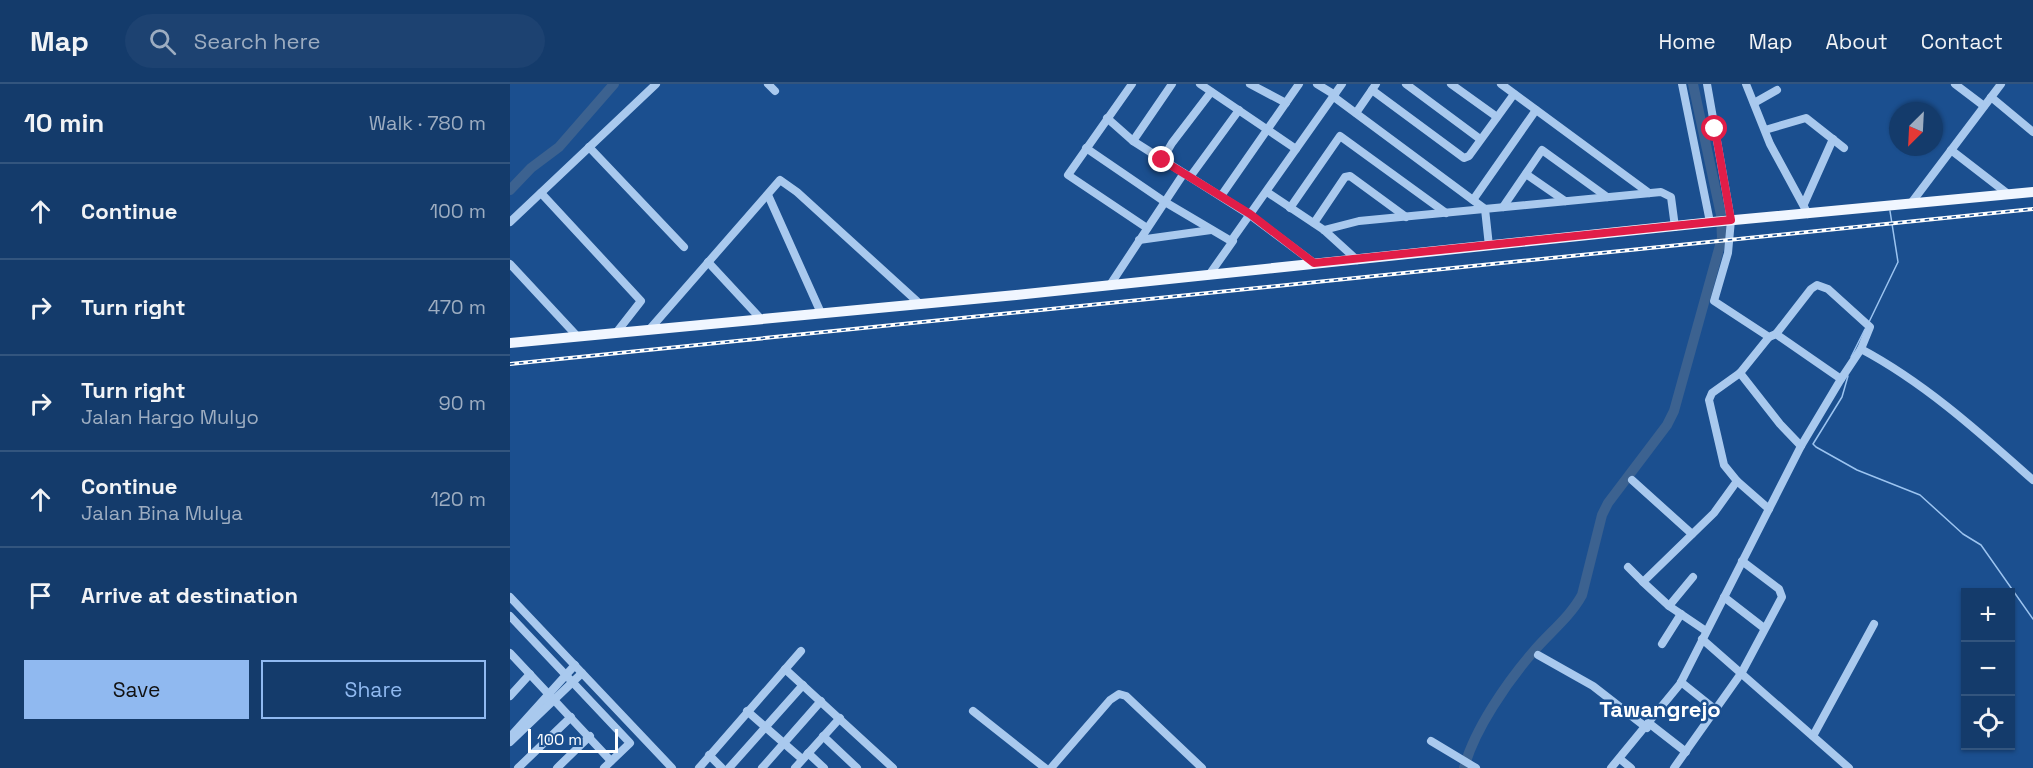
<!DOCTYPE html>
<html lang="en">
<head>
<meta charset="utf-8">
<style>
  body { margin:0; font-family:"Space Grotesk",sans-serif; background:#1d4271; color:#f1f3f6 }
  .controls { position:absolute; right:18px; bottom:18px; display:grid; overflow:hidden; border-radius:0px; box-shadow:0 2px 4px #0004 }
  .controls button { width:54px; height:54px; display:grid; place-items:center; padding:0; border:0; border-bottom:2px solid #33557e; background:#143b6b; color:#f1f3f6; font:30px sans-serif }
  .compass { position:absolute; left:1379px; top:18px; width:54px; height:54px; border-radius:50%; background:#143b6b; box-shadow:0 2px 4px #0004; rotate:204deg }
  .scale { position:absolute; left:18px; bottom:15px; width:90px; box-sizing:border-box; padding-left:6px; border:3px solid #fff; border-top:0; font-size:16px; line-height:21px; white-space:nowrap; color:#fff; -webkit-text-stroke:4px #1b4f8f; paint-order:stroke }
  .stop { position:absolute; width:18px; height:18px; margin:-14px; border:4px solid #e11d48; border-radius:50%; background:#fff }
  .stop.end { background:#e11d48; border-color:#fff; box-shadow:0 2px 6px #0008 }
  .list { margin:0; padding:0; list-style:none }
  h2 { display:flex; justify-content:space-between; align-items:center; height:78px; margin:0; padding:0 24px; font-size:26px }
  h2 small { font-size:20px; font-weight:400; color:#9dadc1 }
  .list li { display:grid; grid-template-columns:39px 1fr auto; gap:18px; align-items:center; box-sizing:border-box; height:96px; padding:0 24px; border-top:2px solid #33557e }
  .list b { display:block; font-size:22px; white-space:nowrap }
  .list p { margin:0; font-size:20px; white-space:nowrap; color:#9dadc1 }
  .list em { font-size:20px; font-style:normal; color:#9dadc1 }
  .actions { display:flex; gap:12px; padding:18px 24px }
  .actions a { flex:1; padding:14px 0; border:2px solid #90b9f0; border-radius:0px; text-align:center; font-size:21px; color:#90b9f0 }
  .actions .main { background:#90b9f0; color:#111 }
  .icon { flex:none; width:33px; height:33px; fill:none; stroke:currentColor; stroke-width:2; stroke-linecap:round; stroke-linejoin:round }
  .map { position:relative; flex:none; width:1523px; height:684px; overflow:hidden }
  header { display:flex; align-items:center; gap:36px; box-sizing:border-box; height:84px; padding:0 30px; background:#143b6b; border-bottom:2px solid #33557e }
  header strong { font-size:28px }
  nav { display:flex; gap:33px; margin-inline-start:auto; font-size:21px }
  .search { width:420px; height:54px; background:#1d4271; display:flex; align-items:center; gap:15px; box-sizing:border-box; padding:0 21px; border-radius:33px; color:#9dadc1; font-size:22px }
  main { display:flex }
  aside { flex:1; background:#143b6b }
  .map>svg:first-child { display:block }
  .lines { fill:none; stroke-linecap:round; stroke-linejoin:round }
  .stream { stroke:#9cc4f0; stroke-width:1.5 }
  .river { stroke:#3c6290; stroke-width:10 }
  .minor { stroke:#a9c9ee; stroke-width:8 }
  .major { stroke:#f0f6ff; stroke-width:10 }
  .rail-casing { stroke:#fff; stroke-width:4 }
  .rail { stroke:#1b4f8f; stroke-width:1.5; stroke-dasharray:4.5; stroke-linecap:butt }
  .route { stroke:#e11d48; stroke-width:8 }
  .labels { text-anchor:middle; stroke-width:5; stroke-linejoin:round; paint-order:stroke }
  .quarter-label { font-size:22px; font-weight:bold; fill:#fff; stroke:#1b4f8f }
</style>
</head>
<body>
<header>
<strong>Map</strong>
<div class="search"><svg class="icon" aria-label="search" viewBox="0 0 24 24"><circle cx="10" cy="10" r="6"/><path d="M15 15l6 6"/></svg>Search here</div>
<nav><a>Home</a><a>Map</a><a>About</a><a>Contact</a></nav>
</header>
<main>
<aside>
<h2>10 min<small>Walk · 780 m</small></h2>
<ul class="list">
<li><svg class="icon" aria-label="ahead" viewBox="0 0 24 24"><path d="M12 20V5M6 11l6-6 6 6"/></svg><div><b>Continue</b></div><em>100 m</em></li>
<li><svg class="icon" aria-label="right" viewBox="0 0 24 24"><path d="M7 20v-9h11M14 6l5 5-5 5"/></svg><div><b>Turn right</b></div><em>470 m</em></li>
<li><svg class="icon" aria-label="right" viewBox="0 0 24 24"><path d="M7 20v-9h11M14 6l5 5-5 5"/></svg><div><b>Turn right</b><p>Jalan Hargo Mulyo</p></div><em>90 m</em></li>
<li><svg class="icon" aria-label="ahead" viewBox="0 0 24 24"><path d="M12 20V5M6 11l6-6 6 6"/></svg><div><b>Continue</b><p>Jalan Bina Mulya</p></div><em>120 m</em></li>
<li><svg class="icon" aria-label="arrive" viewBox="0 0 24 24"><path d="M6 21V4h12l-3 4 3 4H6"/></svg><div><b>Arrive at destination</b></div></li>
</ul>
<div class="actions"><a class="main">Save</a><a>Share</a></div>
</aside>
<div class="map">
<svg width="1523" height="684" viewBox="0 0 1523 684">
  <rect width="100%" height="100%" fill="#1b4f8f"/>
  <g class="lines">
    <g class="stream">
      <path d="M1359,238L1388,178L1380,127"/>
      <path d="M1341,273L1355,245"/>
      <path d="M1338,292L1332,313L1303,360L1306,363L1347,386L1410,411L1453,450L1471,461L1523,535"/>
    </g>
    <g class="river">
      <path d="M0,106L21,84L49,63L104,0"/>
      <path d="M954,684C964,646 997,598 1023,568C1039,549 1060,533 1072,511L1092,431L1098,419L1157,341L1164,327L1212,154L1211,131L1183,0"/>
    </g>
    <g class="minor">
      <path d="M258,0L265,7"/>
      <path d="M622,0L558,91L637,144"/>
      <path d="M690,0L786,65"/>
      <path d="M740,0L776,19"/>
      <path d="M807,0L825,11"/>
      <path d="M896,0L970,55"/>
      <path d="M941,0L987,33"/>
      <path d="M991,0L1139,109"/>
      <path d="M1172,0L1200,138"/>
      <path d="M1236,0L1260,60L1298,130"/>
      <path d="M1445,0L1474,22"/>
      <path d="M862,6L954,74L959,72L1004,10"/>
      <path d="M824,13L975,125L979,162"/>
      <path d="M1481,13L1523,48"/>
      <path d="M1244,19L1267,6"/>
      <path d="M846,29L866,0"/>
      <path d="M597,34L623,57L740,131L804,179"/>
      <path d="M1255,46L1296,34L1334,64"/>
      <path d="M623,57L662,0"/>
      <path d="M79,63L174,163"/>
      <path d="M576,64L655,118L721,157L832,0"/>
      <path d="M1441,66L1498,110"/>
      <path d="M652,76L662,59L701,8"/>
      <path d="M1016,90L1055,117"/>
      <path d="M680,93L729,26"/>
      <path d="M757,108L814,146L847,176"/>
      <path d="M31,109L131,217L106,249"/>
      <path d="M258,111L311,229"/>
      <path d="M711,112L789,0"/>
      <path d="M963,116L1026,26"/>
      <path d="M1402,118L1491,0"/>
      <path d="M1294,120L1323,55"/>
      <path d="M993,123L1032,66L1097,113"/>
      <path d="M780,124L830,52L936,129"/>
      <path d="M0,138L146,0"/>
      <path d="M804,139L835,93L840,92L896,133"/>
      <path d="M814,146L849,137L1151,108L1161,113L1165,143"/>
      <path d="M629,156L701,146"/>
      <path d="M198,178L250,234"/>
      <path d="M0,180L67,252"/>
      <path d="M699,191L723,157"/>
      <path d="M600,201L674,89"/>
      <path d="M139,246L270,96L287,108L410,220"/>
      <path d="M1266,250L1301,205L1307,201L1318,205L1360,243L1351,265L1331,295"/>
      <path d="M1259,253L1230,289L1202,309L1199,316L1214,381L1227,397L1259,425"/>
      <path d="M1351,265C1415,299 1470,349 1523,396"/>
      <path d="M1230,289L1270,340L1291,362"/>
      <path d="M1122,396L1182,450"/>
      <path d="M1118,483L1133,498"/>
      <path d="M0,513L162,684"/>
      <path d="M1214,513L1254,544"/>
      <path d="M1159,522L1183,493"/>
      <path d="M0,532L120,659L94,684"/>
      <path d="M1196,547L1159,522L1133,498L1204,429L1227,397"/>
      <path d="M1192,555L1339,684"/>
      <path d="M1152,560L1171,530"/>
      <path d="M0,569L101,677"/>
      <path d="M1028,571L1083,602L1137,644"/>
      <path d="M275,585L383,684"/>
      <path d="M1171,598L1206,626"/>
      <path d="M0,612L20,590"/>
      <path d="M237,627L292,675"/>
      <path d="M463,627L535,684"/>
      <path d="M1140,640L1176,668"/>
      <path d="M313,652L347,684"/>
      <path d="M1303,652L1364,540"/>
      <path d="M0,653L65,581"/>
      <path d="M921,657L966,684"/>
      <path d="M0,658L72,589"/>
      <path d="M298,669L314,684"/>
      <path d="M199,671L212,684"/>
      <path d="M1110,675L1121,684"/>
      <path d="M8,684L61,633"/>
      <path d="M47,684L80,652"/>
      <path d="M189,684L291,567"/>
      <path d="M219,684L293,601"/>
      <path d="M252,684L311,617"/>
      <path d="M285,684L330,634"/>
      <path d="M541,684L600,616L609,610L616,612L692,684"/>
      <path d="M1101,684L1170,600L1291,362L1331,295L1266,250L1259,253L1204,217L1218,169L1221,136L1197,0"/>
      <path d="M1164,684L1232,588L1272,513L1269,505L1232,477"/>
    </g>
    <path class="major" d="M0,259L506,211L1203,138L1523,108"/>
    <g class="rail-casing">
      <path id="rail" d="M0,280L1523,125"/>
    </g>
    <use href="#rail" class="rail"/>
  </g>
  <g class="lines">
    <path class="route" d="M652,76L740,130L804,179L1221,136L1205,45"/>
  </g>
  <g class="labels">
    <g class="quarter-label">
      <text x="1150" y="633">Tawangrejo</text>
    </g>
  </g>
</svg>
<div class="controls">
<button>+</button>
<button>−</button>
<button><svg class="icon" aria-label="locate" viewBox="0 0 24 24"><circle cx="12" cy="12" r="6"/><path d="M12 2v4M12 18v4M2 12h4M18 12h4"/></svg></button>
</div>
<svg class="compass" viewBox="-18 -18 36 36"><path d="M0-13l5 13h-10z" fill="#e53935"/><path d="M0 13l5-13h-10z" fill="#9dadc1"/></svg>
<div class="scale">100 m</div>
<div class="stop" style="left:1205px;top:45px"></div>
<div class="stop end" style="left:652px;top:76px"></div>
</div>
</main>
</body>
</html>
